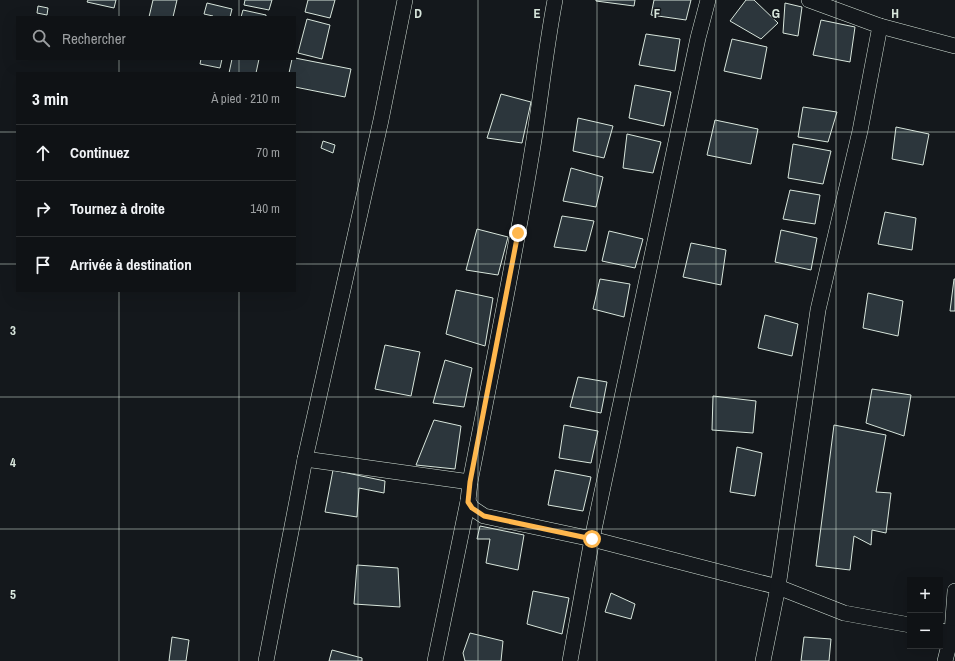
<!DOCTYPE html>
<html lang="fr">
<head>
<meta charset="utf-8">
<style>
  body { margin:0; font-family:"Archivo Narrow",sans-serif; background:#1d2022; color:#f1f3f6 }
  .controls { position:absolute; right:12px; bottom:12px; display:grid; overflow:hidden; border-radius:0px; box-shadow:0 4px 16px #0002 }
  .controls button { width:36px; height:36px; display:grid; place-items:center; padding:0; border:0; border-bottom:1px solid #2f3234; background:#0f1215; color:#f1f3f6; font:20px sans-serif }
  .stop { position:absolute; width:12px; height:12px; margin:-9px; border:3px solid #ffb74d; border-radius:50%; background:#fff }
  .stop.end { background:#ffb74d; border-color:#fff; box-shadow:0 1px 4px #0008 }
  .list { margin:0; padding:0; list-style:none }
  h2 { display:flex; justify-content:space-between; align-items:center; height:52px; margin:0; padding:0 16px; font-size:17px }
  h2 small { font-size:13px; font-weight:400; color:#9b9ea0 }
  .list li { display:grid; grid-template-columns:26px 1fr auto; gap:12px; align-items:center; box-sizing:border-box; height:56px; padding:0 16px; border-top:1px solid #2f3234 }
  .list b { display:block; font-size:15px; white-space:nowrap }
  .list em { font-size:13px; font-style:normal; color:#9b9ea0 }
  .icon { flex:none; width:22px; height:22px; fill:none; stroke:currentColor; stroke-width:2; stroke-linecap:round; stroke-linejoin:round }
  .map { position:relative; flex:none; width:955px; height:661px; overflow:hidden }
  .search { position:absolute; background:#0f1215; box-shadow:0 4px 16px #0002; left:16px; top:16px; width:280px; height:44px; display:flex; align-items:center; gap:10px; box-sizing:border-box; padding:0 14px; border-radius:0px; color:#9b9ea0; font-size:15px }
  .panel { position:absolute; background:#0f1215; box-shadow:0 4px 16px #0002; left:16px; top:72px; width:280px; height:220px; border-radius:0px }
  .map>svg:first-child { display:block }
  .building { fill:#2c363c; stroke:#d8e6dc }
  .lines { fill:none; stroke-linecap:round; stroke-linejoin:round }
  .minor-casing { stroke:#d8e6dc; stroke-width:16 }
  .minor { stroke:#14181c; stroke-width:15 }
  .route { stroke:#ffb74d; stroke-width:5 }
  .grid { fill:none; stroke:#d8e6dc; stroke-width:1; stroke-opacity:0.55 }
  .grid-label { font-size:13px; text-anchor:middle; font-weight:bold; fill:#d8e6dc; stroke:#14181c; stroke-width:3; stroke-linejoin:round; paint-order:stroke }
</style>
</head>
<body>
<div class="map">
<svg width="955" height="661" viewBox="0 0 955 661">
  <rect width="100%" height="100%" fill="#14181c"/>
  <g class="building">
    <path d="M88,0H116L114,8L87,2Z"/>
    <path d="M153,0H177L173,17H149Z"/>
    <path d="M245,0H272L269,10L244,5Z"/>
    <path d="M308,0H335L330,18L305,12Z"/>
    <path d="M596,0H635L634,6L596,1Z"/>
    <path d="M654,0H691L686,20L651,15Z"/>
    <path d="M746,0H754L778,23L761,39L730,21Z"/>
    <path d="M207,3L232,9L230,17H212L213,16L204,14Z"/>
    <path d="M785,3L802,7L798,36L783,33Z"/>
    <path d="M38,6L48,8L47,15L37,13Z"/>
    <path d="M243,10L266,15V17H241Z"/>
    <path d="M307,19L330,25L322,59L298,53Z"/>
    <path d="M821,20L855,27L850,62L813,55Z"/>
    <path d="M646,34L680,39L675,71L639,65Z"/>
    <path d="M732,39L767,47L761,79L724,71Z"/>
    <path d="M295,58L351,69L345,97L295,87V73H289L292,59Z"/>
    <path d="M201,59H222L220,68L200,64Z"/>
    <path d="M232,59H259L256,73H229Z"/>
    <path d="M635,85L671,92L664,126L629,118Z"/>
    <path d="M501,94L531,102L522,143L487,138Z"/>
    <path d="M803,107L837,112L828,142L798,137Z"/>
    <path d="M578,118L613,126L604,158L573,151Z"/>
    <path d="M715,120L758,129L751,164L707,155Z"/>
    <path d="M896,127L929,134L923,165L892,159Z"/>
    <path d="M627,134L661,142L653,173L623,168Z"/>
    <path d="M323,141L335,145L333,153L321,148Z"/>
    <path d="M793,144L831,151L823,184L788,178Z"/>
    <path d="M571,168L603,177L596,207L563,201Z"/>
    <path d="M790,190L820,195L815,224L783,219Z"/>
    <path d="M885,212L916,218L912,250L878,244Z"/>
    <path d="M562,216L594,221L586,251L554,247Z"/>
    <path d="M477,229L508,237L498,275L466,270Z"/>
    <path d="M781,230L817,238L811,270L775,262Z"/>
    <path d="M609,231L643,239L635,268L602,261Z"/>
    <path d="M691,243L726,250L721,285L683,277Z"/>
    <path d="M600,279L630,284L624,317L593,309Z"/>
    <path d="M954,279H955V311H950Z"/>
    <path d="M456,290L493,298L485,346L446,334Z"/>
    <path d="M868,293L903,301L898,336L863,328Z"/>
    <path d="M765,315L798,324L792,356L758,348Z"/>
    <path d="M385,345L420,352L411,396L375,389Z"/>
    <path d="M445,360L472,368L464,407L433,403Z"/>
    <path d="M578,377L607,382L601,413L570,407Z"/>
    <path d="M872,389L911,395L904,436L866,423Z"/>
    <path d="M713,396L756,401L753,433L712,430Z"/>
    <path d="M434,420L461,426L455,469L416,465Z"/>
    <path d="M564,425L598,431L591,463L559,458Z"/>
    <path d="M834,425L886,435L876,492L891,493L886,533L872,530L871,545L854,536L850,570L816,566Z"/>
    <path d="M737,447L762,453L755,496L730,492Z"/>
    <path d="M333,470L385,481L384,493L359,488L357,517L325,512Z"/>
    <path d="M555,470L591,477L583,511L548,505Z"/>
    <path d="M480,526L524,535L518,570L486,563L490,539H477Z"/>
    <path d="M357,565L398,568L400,607L354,604Z"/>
    <path d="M533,591L569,598L562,634L527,624Z"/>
    <path d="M611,593L635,604L631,619L605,612Z"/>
    <path d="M470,633L503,641L501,661H465L463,653Z"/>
    <path d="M172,637L189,640L186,661H169Z"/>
    <path d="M804,637L831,639L829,661H801Z"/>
    <path d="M332,650L362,658V661H329Z"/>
  </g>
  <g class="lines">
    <g class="minor-casing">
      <g id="minor">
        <path d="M555,0C545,52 540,106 531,158C513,267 491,374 470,482L468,501L472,508L484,516L592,539L778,587L844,613L910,625"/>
        <path d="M880,26L955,46"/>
        <path d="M305,459L470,482"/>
        <path d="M955,591L952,633L955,634"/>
        <path d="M940,631L952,633L945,661"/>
        <path d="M266,661L305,459L381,120L405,0"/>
        <path d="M435,661L468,501"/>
        <path d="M570,661L592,539L698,38L708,0"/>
        <path d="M763,661L778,587L818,310L860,131L880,26L809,0"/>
      </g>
    </g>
    <use href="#minor" class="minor"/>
  </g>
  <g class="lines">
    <path class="route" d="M518,233L470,482L468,502L472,508L484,516L592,539"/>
  </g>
  <path class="grid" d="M119,0V17M239,0V17M358,0V661M478,0V661M597,0V661M716,0V661M836,0V661M119,59V73M239,59V73M0,132H17M295,132H955M0,264H17M295,264H955M119,291V661M239,291V661M0,397H955M0,529H955"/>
  <g class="grid-label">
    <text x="418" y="18">D</text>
    <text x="537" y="18">E</text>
    <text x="657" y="18">F</text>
    <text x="776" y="18">G</text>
    <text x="895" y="18">H</text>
    <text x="13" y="335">3</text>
    <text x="13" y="467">4</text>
    <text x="13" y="599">5</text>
  </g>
</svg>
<div class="controls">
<button>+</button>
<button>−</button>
</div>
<div class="stop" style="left:592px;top:539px"></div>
<div class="stop end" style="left:518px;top:233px"></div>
<div class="search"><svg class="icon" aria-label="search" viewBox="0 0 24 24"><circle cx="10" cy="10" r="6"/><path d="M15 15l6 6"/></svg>Rechercher</div>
<section class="panel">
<h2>3 min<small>À pied · 210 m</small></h2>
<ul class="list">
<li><svg class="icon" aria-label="ahead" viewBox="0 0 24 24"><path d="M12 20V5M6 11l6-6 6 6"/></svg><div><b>Continuez</b></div><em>70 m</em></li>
<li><svg class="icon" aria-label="right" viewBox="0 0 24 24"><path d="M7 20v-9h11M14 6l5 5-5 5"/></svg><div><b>Tournez à droite</b></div><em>140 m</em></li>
<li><svg class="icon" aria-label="arrive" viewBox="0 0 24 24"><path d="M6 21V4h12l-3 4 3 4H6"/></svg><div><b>Arrivée à destination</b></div></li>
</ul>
</section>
</div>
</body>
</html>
